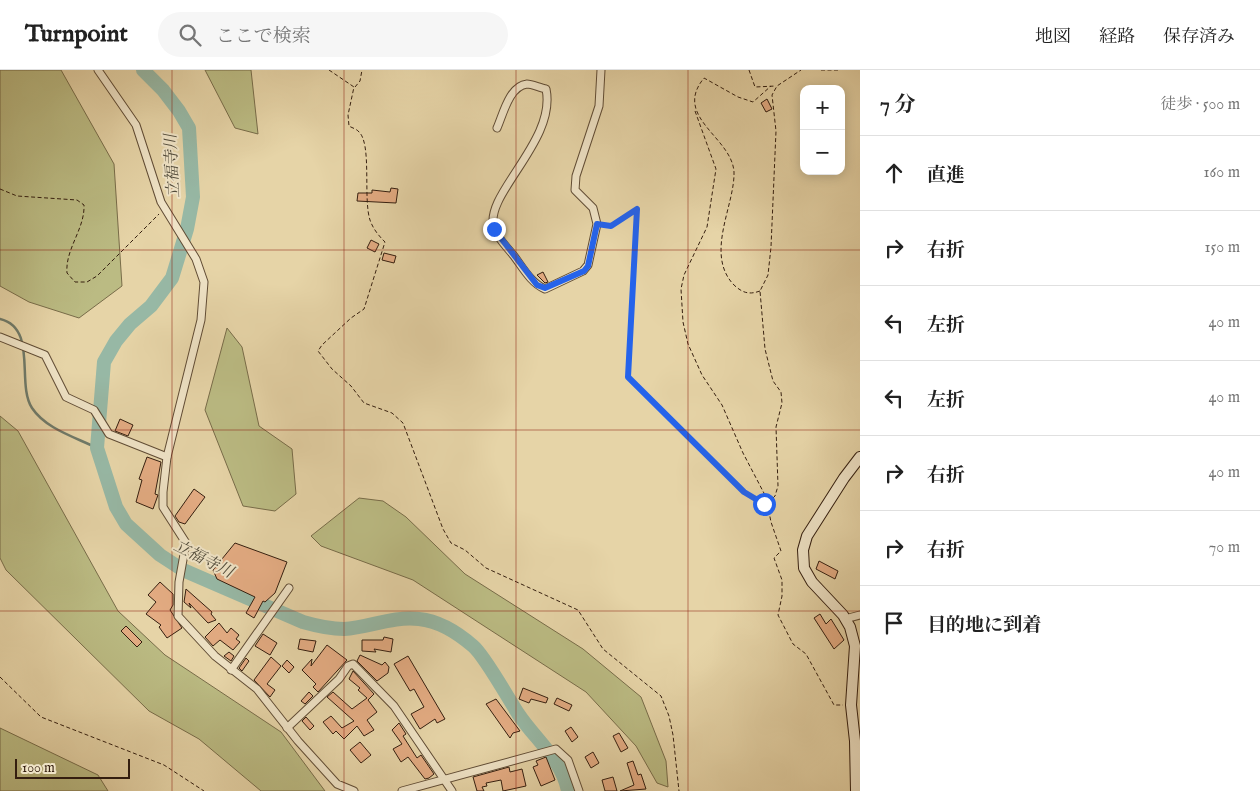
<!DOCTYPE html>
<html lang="ja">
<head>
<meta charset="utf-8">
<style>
  body { margin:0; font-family:"IM FELL English","Noto Serif JP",serif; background:#f6f6f6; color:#222 }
  .controls { position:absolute; right:15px; top:15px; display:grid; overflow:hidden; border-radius:10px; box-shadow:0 2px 12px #0003 }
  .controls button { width:45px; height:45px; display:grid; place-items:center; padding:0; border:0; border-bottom:1px solid #e0e0e0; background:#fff; color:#222; font:25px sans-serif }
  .scale { position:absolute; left:15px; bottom:12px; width:115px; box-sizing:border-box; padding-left:5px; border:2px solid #341e0f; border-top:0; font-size:14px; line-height:18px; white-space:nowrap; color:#341e0f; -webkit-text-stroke:4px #efe3c6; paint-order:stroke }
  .stop { position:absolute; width:15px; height:15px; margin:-11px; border:4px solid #2563eb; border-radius:50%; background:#fff }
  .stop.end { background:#2563eb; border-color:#fff; box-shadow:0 1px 5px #0008 }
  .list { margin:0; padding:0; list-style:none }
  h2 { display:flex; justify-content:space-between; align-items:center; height:65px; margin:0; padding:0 20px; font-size:21px }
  h2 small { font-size:16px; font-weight:400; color:#767676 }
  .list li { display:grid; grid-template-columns:32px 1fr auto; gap:15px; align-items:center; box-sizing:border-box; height:75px; padding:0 20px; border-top:1px solid #e0e0e0 }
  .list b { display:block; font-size:19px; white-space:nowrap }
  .list em { font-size:16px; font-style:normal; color:#767676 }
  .icon { flex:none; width:28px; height:28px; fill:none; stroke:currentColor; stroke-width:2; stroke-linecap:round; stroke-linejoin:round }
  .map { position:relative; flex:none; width:860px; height:721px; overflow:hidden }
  header { display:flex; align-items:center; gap:30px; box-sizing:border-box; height:70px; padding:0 25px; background:#fff; border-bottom:1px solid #e0e0e0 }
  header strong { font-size:24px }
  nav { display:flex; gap:28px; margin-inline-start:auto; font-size:18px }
  .search { width:350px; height:45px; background:#f6f6f6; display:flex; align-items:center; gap:12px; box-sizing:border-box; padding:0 18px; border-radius:28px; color:#767676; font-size:19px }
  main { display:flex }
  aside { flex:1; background:#fff }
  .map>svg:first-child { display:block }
  .green { fill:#bbbb83; stroke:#786c49 }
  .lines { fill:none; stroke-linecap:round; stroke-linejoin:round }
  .stream { stroke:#6f7a69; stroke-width:2.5 }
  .river { stroke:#97b8a5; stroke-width:14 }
  .building { fill:#e4ac83; stroke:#341e0f }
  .minor-casing { stroke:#604c35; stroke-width:9 }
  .secondary-casing { stroke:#341e0f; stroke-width:12 }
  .path { stroke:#341e0f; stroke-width:1; stroke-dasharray:4 2.5; stroke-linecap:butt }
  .minor { stroke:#efe3c6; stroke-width:7 }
  .secondary { stroke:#efe3c6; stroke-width:10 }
  .route { stroke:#2563eb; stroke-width:6 }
  .grid { fill:none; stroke:#8f2418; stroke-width:1; stroke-opacity:0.55 }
  .labels { text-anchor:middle; stroke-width:4; stroke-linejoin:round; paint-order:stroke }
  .water-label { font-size:16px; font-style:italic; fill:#524c3c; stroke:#efe3c6 }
</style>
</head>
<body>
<header>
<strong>Turnpoint</strong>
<div class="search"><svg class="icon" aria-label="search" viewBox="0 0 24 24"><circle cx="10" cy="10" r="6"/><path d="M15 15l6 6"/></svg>ここで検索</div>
<nav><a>地図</a><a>経路</a><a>保存済み</a></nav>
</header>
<main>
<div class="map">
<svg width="860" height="721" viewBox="0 0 860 721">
  <rect width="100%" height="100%" fill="#e6d4a7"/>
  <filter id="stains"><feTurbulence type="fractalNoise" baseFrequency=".004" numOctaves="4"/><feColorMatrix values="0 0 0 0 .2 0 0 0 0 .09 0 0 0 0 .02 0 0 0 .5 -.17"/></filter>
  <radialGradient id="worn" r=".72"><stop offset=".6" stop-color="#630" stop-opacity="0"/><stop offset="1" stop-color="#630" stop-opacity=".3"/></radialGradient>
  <g class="green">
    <path d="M0,0H61L114,94L122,216L79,248L29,232L0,216Z"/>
    <path d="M205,0H251L258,64L235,58Z"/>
    <path d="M227,258L242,277L259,356L292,379L296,424L275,441L243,436L205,340Z"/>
    <path d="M0,346L18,361L118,541L165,585L281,662L325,721H261L199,669L149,641L6,500L0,488Z"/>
    <path d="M359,428L383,431L406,447L465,504L583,579L641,627L666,691L668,717L657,713L636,676L586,622L413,510L321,476L311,466Z"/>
    <path d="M0,658L98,705L108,721H0Z"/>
  </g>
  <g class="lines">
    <path class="stream" d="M0,249C38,258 16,314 32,338C46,359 75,367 97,378"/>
    <path class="river" d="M143,0L163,20L179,41L189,58L193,127L187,159L172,208L151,236L130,254L116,271L104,292L97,378L116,437L126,454L160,485L183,500L303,552C317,556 330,559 344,559C370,557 393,546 419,549C439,551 458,563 473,576C485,586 509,630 519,645C536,670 562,690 568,721"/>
  </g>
  <g class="building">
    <path d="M767,29L772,39L766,42L761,33Z"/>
    <path d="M391,118L398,119L396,133L357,131L358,123H372V120L390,122Z"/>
    <path d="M371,170L379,174L375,182L367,178Z"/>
    <path d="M384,183L396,186L394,193L382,190Z"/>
    <path d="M543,202L548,212L545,213L537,205Z"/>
    <path d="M120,349L133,355L128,366L115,361Z"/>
    <path d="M147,387L161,392L155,424L158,425L153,439L136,432L142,410L139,409Z"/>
    <path d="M194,419L205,427L185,454L179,452L175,446Z"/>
    <path d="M235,473L287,492L275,523L265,532L263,531L254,548L246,543L255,527L217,509L213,500Z"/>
    <path d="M819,491L838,501L835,509L816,499Z"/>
    <path d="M160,512L173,524V535L170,540L182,558L167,568L159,557L161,555L146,544L156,532L148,525Z"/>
    <path d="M186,519L212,542L211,544L216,550L208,553L189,533L191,538L184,532Z"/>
    <path d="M820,544L826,554L831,549L844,570L834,579L814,548Z"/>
    <path d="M219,553L227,563L231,558L239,565L236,569L240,572L233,580L220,570L213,576L205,567Z"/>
    <path d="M126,556L142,572L137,577L121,561Z"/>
    <path d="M263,564L277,573L270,585L255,576Z"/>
    <path d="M384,567L393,569L391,582L374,579L376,582L362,581V570H383Z"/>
    <path d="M300,569L316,571L313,582L298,579Z"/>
    <path d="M327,575L347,590L318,622L313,617L316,614L302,600L312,589L311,596Z"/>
    <path d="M229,582L234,586L231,591L224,586Z"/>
    <path d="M360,585L382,595L385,592L389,597L388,603L377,611L357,591Z"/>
    <path d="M408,586L445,649L437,653L435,649L420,659L411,644L424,637L414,619L410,621L394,594Z"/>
    <path d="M271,587L281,596L267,614L275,620L270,627L254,610Z"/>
    <path d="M246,588L249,591L242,601L239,598Z"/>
    <path d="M287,590L294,597L289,603L282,596Z"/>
    <path d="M353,601L374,624L368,630L377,642L367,650L374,660L364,666L357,656L344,669L336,661L333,664L323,652L331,646L342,658L354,651L327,627L333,622L352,639L367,628L358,620L360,618L349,609Z"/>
    <path d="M523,618L548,628L546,633L531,629L529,633L519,629Z"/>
    <path d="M309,622L313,626L305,634L301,631Z"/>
    <path d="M557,628L572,635L569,641L554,634Z"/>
    <path d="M496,629L520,661L513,663L510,668L486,634Z"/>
    <path d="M306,647L314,656L310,660L302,651Z"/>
    <path d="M399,653L406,664L403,666L417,688L421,685L434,704L429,708L425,709L408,687L401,692L393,679L402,674L392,660Z"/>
    <path d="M571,657L578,667L572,672L565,661Z"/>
    <path d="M619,663L628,678L621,682L613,666Z"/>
    <path d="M360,672L371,685L361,693L350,680Z"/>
    <path d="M593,682L599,693L591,698L585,687Z"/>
    <path d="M546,687L555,710L541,716L533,697L538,695L536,691Z"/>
    <path d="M633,691L638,705L641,704L646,719L620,721L634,715L627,693Z"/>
    <path d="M509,697L510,702L522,699L526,716L503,721L501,710L486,713L487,716L482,717L484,721H477L473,707Z"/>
    <path d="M613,707L617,721H605L602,710Z"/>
  </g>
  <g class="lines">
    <g class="minor-casing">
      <g id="minor">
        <path d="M98,0L136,55L161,132L196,189L204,212L201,250L167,387L163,422V437L186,473L179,512L178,546L215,586L257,619L298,671L337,714L354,721"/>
        <path d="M497,58C503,45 509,16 527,14C532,14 540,18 546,19C557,71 483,125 494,158C497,168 508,178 514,186C523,198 531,213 545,219L583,201L588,195L597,154L593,138L575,120L576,106L599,36L601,0"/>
        <path d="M0,267L45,285L66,327L94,340L109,364L167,387"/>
        <path d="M845,549L860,545"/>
        <path d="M231,600L289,518"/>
        <path d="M287,658L339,609L348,596L353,594L394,636L452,721"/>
        <path d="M402,721L556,679L568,690L579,721"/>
      </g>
    </g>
    <g class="secondary-casing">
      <path id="secondary" d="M856,721L855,671L851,635L855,576L850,557L843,545L812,512L804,498L803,480L807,466L844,408L860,387"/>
    </g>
    <g class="path">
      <path d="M329,0L354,17L348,45L349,56C352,58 357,59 359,62C372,74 363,129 370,150C373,159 379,166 385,172L364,239L351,248L322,275L318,281L332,299L351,316L364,333L392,343L403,353L443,459L451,473L465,480L486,498L578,540L603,579L661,626L669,646L673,665L679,721"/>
      <path d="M749,0L755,17L776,16"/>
      <path d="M821,0H838"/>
      <path d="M355,17L360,11L362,0"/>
      <path d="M695,41L716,99L707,157L684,205L681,219L683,252L688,274L702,305L722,335L743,383L766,427L771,452L781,481L774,488L782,510V526L778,545L793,574L806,584L834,635H843"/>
      <path d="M0,119L17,126L77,130L84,135C85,159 65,179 67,203L75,212H87L97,206L159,144"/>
      <path d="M605,155L611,156L637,139L628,307L744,422L758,432L768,433L775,426L778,416L776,357L782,333L781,322L773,311L765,279L760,221L768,205L771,177L776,61L772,25L777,16L801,0"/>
      <path d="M760,221C749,225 742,223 733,214C705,183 735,135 734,102C732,67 672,47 704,8L738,27L753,32L771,16"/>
      <path d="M0,607L41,647L164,695L204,721"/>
    </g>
    <use href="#minor" class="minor"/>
    <use href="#secondary" class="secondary"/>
  </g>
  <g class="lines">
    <path class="route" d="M494,159L537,215L545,218L584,201L588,196L597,154L611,156L637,139L628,307L744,422L764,434"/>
  </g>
  <path class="grid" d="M172,0V721M344,0V721M516,0V721M688,0V721M0,180H860M0,360H860M0,541H860"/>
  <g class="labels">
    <g class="water-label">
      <text transform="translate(171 96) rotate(-93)" y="6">立福寺川</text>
      <text transform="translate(204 488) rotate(27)" y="6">立福寺川</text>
    </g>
  </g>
  <rect width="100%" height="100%" filter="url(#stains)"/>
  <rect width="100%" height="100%" fill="url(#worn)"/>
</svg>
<div class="controls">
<button>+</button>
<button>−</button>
</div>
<div class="scale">100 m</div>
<div class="stop" style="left:764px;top:434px"></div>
<div class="stop end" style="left:494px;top:159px"></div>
</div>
<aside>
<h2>7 分<small>徒歩 · 500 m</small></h2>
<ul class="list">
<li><svg class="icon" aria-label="ahead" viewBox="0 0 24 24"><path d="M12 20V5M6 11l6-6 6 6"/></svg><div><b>直進</b></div><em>160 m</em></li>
<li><svg class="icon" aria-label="right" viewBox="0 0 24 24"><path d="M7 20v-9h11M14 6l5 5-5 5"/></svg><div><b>右折</b></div><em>150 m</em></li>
<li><svg class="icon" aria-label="left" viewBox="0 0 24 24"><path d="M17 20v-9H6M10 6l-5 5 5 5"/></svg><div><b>左折</b></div><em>40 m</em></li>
<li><svg class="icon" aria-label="left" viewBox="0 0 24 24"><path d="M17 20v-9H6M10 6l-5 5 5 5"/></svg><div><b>左折</b></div><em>40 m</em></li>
<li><svg class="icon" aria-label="right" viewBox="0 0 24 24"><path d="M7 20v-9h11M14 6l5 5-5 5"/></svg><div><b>右折</b></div><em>40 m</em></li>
<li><svg class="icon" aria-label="right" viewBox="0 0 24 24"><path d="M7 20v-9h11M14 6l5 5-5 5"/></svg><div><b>右折</b></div><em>70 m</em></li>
<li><svg class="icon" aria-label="arrive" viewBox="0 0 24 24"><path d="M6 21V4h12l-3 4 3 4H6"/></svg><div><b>目的地に到着</b></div></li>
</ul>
</aside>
</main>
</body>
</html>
